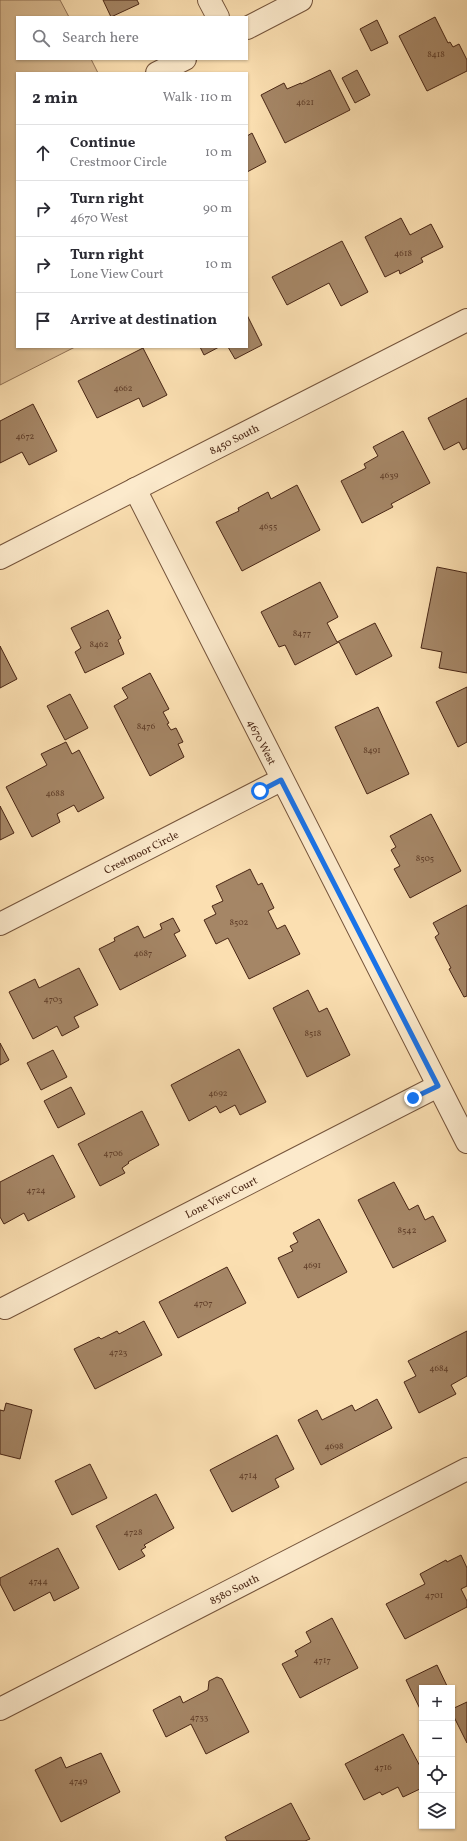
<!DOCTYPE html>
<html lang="en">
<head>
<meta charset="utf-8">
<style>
  body { margin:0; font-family:Vollkorn,serif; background:#f2f2f3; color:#2b2b33 }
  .controls { position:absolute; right:12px; bottom:12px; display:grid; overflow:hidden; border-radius:0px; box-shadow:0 1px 3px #0004 }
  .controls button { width:36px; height:36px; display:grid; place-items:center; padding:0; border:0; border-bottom:1px solid #e1e1e2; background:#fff; color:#2b2b33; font:20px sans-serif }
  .stop { position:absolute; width:12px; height:12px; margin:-9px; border:3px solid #1a73e8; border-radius:50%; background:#fff }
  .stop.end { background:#1a73e8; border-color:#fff; box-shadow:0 1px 4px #0008 }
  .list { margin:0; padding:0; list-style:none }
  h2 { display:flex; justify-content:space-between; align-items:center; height:52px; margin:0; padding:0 16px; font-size:17px }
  h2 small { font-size:13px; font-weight:400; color:#7c7c81 }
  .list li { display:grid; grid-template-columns:26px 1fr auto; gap:12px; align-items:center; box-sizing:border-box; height:56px; padding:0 16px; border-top:1px solid #e1e1e2 }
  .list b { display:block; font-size:15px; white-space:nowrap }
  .list p { margin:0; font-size:13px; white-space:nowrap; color:#7c7c81 }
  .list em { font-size:13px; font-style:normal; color:#7c7c81 }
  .icon { flex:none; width:22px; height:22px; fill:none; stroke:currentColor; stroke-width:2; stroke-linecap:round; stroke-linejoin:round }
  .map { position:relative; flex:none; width:467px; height:1841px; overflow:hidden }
  .search { position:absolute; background:#fff; box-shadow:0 1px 3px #0004; left:16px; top:16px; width:232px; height:44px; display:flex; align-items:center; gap:10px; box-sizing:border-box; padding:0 14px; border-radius:0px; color:#7c7c81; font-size:15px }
  .panel { position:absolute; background:#fff; box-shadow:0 1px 3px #0004; left:16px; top:72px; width:232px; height:276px; border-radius:0px }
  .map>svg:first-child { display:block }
  .green { fill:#ddbf96; stroke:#927255 }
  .building { fill:#a58666; stroke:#482514 }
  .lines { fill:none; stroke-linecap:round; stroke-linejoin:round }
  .street-casing { stroke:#75543b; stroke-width:24 }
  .street { stroke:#fceacc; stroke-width:22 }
  .route { stroke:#1a73e8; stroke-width:5 }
  .labels { text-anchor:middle; stroke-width:4; stroke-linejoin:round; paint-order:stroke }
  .number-label { font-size:9px; fill:#5f3d28 }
  .street-label { font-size:11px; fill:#482514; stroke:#fceacc }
</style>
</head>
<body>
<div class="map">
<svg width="467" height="1841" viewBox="0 0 467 1841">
  <rect width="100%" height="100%" fill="#fbdfb1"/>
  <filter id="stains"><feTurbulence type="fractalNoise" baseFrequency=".005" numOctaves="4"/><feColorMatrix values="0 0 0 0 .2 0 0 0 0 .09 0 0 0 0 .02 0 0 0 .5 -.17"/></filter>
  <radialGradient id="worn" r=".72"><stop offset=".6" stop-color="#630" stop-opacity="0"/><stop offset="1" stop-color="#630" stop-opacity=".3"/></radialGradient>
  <path class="green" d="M0,0H60L69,17H17V59H91L98,73H17V347H75L0,385Z"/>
  <g class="building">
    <path d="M103,0H137L139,4L111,17Z"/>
    <path d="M435,17L448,43L450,42L453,47L459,44L467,60V71L427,91L399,36Z"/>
    <path d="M377,20L388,43L371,51L360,29Z"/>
    <path d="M330,70L350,110L285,143L261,95L284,83L287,89L301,83V84Z"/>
    <path d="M357,70L370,95L355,103L342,78Z"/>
    <path d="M252,133L266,162L247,172V136Z"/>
    <path d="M401,218L410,235L431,224L443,247L421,258L423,262L400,274L399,270L385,277L365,237Z"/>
    <path d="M342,241L368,292L341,306L329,283L287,305L272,277Z"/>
    <path d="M247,315L262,345L235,359L228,347H247Z"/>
    <path d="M200,347H219L204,355Z"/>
    <path d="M143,348L167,395L143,407L139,398L97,418L78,381Z"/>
    <path d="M467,398V448L463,450L459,442L444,450L428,418Z"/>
    <path d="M33,404L57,451L29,465L22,452L0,463V421Z"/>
    <path d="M403,431L430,483L391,504L393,507L362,523L341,481L366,468L364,464L378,456L373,447Z"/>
    <path d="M297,485L320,530L242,571L216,522L239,511L238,508L268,492L271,499Z"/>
    <path d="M437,567L467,573V673L439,668L442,652L421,648Z"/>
    <path d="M320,582L338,617L327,623L337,642L375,623L392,656L356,675L339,642L295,665L285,645L279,647L261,612Z"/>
    <path d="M108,610L121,638L118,640L124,654L85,673L75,652L81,648L71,628Z"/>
    <path d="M0,646L17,679L0,688Z"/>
    <path d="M150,673L169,709L163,712L169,723L167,724L171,730L176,728L183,742L178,744L184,757L150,776L114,706L128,698L122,688Z"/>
    <path d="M467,687V742L458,747L436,702Z"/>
    <path d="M70,694L88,728L65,740L47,706Z"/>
    <path d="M378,707L409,774L367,794L335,727Z"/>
    <path d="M66,742L72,754L79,750L104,798L78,812L74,805L57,814L60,822L32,837L6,787L47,765L41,754Z"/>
    <path d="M0,806L14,833L0,840Z"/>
    <path d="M431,814L461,871L410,898L394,869L400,866L391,850L396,847L390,836Z"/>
    <path d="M250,869L258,885L262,883L274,908L268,911L277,929L285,925L300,954L249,979L228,938L216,944L204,920L216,914L212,906L223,901L216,886Z"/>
    <path d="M467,905V996L464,997L449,969L451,968L435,937L439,934L433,923Z"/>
    <path d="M173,918L180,931L174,934L186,956L120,990L99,949L115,941L114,938L138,926L144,938L162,929L160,924Z"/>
    <path d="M79,968L98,1005L74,1017L79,1027L62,1036L57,1026L33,1039L9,992L35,979L39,988Z"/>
    <path d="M308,990L319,1012L327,1008L350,1055L307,1077L273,1008Z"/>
    <path d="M0,1043L9,1060L0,1065Z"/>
    <path d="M239,1049L266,1102L240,1115L235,1105L220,1113L216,1106L189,1121L171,1085Z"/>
    <path d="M53,1050L67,1077L41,1090L27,1063Z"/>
    <path d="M71,1087L85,1114L58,1128L44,1101Z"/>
    <path d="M142,1111L159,1145L128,1162L129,1163L122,1168L125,1173L100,1186L78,1144Z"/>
    <path d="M53,1155L75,1197L28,1221L24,1213L4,1224L0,1217V1182Z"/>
    <path d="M394,1182L409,1210L418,1205L425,1220L433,1216L446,1241L393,1268L358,1200Z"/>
    <path d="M319,1219L347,1272L298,1298L278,1258L293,1251L290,1246L298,1242L293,1233Z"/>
    <path d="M227,1267L246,1303L178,1338L159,1302Z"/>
    <path d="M144,1321L162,1355L95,1389L74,1349L99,1337L101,1339L117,1331L119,1334Z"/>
    <path d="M467,1331V1376L451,1385L456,1394L419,1413L404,1382L416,1376L408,1361Z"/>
    <path d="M377,1399L392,1428L321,1465L298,1420L317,1410L322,1420L352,1405L355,1411Z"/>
    <path d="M6,1403L32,1410L20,1459L0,1454V1410L4,1411Z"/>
    <path d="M277,1435L294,1469L275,1479L279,1487L232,1512L210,1470Z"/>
    <path d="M90,1464L107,1498L72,1515L55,1481Z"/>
    <path d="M156,1494L174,1528L144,1545L146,1547L141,1550L145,1556L119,1570L96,1526Z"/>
    <path d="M58,1548L79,1588L54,1601L50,1592L14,1611L0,1584V1578Z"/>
    <path d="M461,1555L467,1568V1586L461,1589L467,1601V1607L405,1639L386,1604L425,1584L420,1574L446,1560L447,1562Z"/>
    <path d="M332,1618L358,1668L300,1698L282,1664L298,1656L295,1651L311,1642L306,1632Z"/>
    <path d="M437,1665L448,1688H422V1713L406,1680Z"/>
    <path d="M217,1677L222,1679L249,1732L206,1754L191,1724L166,1737L153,1710L180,1696L183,1703L208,1690L209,1681Z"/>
    <path d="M467,1702V1743L452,1713V1709Z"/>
    <path d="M403,1734L422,1770V1788L403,1797L398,1787L382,1795L380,1792L364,1800L345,1764Z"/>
    <path d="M101,1753L120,1792L61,1822L35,1770L61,1757L66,1768Z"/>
    <path d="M291,1803L310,1839L305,1841H227L225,1837Z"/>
  </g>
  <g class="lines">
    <g class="street-casing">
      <g id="street">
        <path d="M209,0L218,17"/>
        <path d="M247,28L301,0"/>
        <path d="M157,73L185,59"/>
        <path d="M135,489L467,1142"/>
        <path d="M0,558L467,320"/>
        <path d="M0,924L281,780"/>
        <path d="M5,1308L438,1086"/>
        <path d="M0,1709L467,1469"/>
      </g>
    </g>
    <use href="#street" class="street"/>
  </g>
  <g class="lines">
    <path class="route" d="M260,791L281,780L438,1086L413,1098"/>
  </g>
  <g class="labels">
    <g class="number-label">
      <text x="436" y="57">8418</text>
      <text x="305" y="105">4621</text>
      <text x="403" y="256">4618</text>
      <text x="123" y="391">4662</text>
      <text x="25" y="439">4672</text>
      <text x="389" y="478">4639</text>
      <text x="268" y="529">4655</text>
      <text x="302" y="636">8477</text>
      <text x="99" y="647">8462</text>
      <text x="146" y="729">8476</text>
      <text x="372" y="753">8491</text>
      <text x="55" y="796">4688</text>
      <text x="425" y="861">8505</text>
      <text x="239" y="925">8502</text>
      <text x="143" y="956">4687</text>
      <text x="53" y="1002">4703</text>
      <text x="313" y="1036">8518</text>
      <text x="218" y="1096">4692</text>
      <text x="113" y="1156">4706</text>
      <text x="36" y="1193">4724</text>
      <text x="407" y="1233">8542</text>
      <text x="312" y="1268">4691</text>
      <text x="203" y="1306">4707</text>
      <text x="118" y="1355">4723</text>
      <text x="439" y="1371">4684</text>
      <text x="334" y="1449">4698</text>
      <text x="248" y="1478">4714</text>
      <text x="133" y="1535">4728</text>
      <text x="38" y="1584">4744</text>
      <text x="434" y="1598">4701</text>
      <text x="322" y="1663">4717</text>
      <text x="199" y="1720">4733</text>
      <text x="383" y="1770">4716</text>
      <text x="78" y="1784">4749</text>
    </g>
    <g class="street-label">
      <text transform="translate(234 439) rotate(-27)" y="4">8450 South</text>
      <text transform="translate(262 742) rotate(63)" y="4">4670 West</text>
      <text transform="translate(141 852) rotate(-27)" y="4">Crestmoor Circle</text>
      <text transform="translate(221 1197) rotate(-27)" y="4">Lone View Court</text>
      <text transform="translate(234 1589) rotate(-27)" y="4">8580 South</text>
    </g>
  </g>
  <rect width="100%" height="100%" filter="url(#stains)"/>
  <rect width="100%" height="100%" fill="url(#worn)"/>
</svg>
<div class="controls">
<button>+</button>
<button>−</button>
<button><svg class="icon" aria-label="locate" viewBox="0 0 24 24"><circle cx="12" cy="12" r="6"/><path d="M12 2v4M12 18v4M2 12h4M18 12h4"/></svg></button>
<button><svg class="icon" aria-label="layers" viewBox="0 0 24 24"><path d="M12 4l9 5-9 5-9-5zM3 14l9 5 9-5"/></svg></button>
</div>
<div class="stop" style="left:260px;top:791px"></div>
<div class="stop end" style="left:413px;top:1098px"></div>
<div class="search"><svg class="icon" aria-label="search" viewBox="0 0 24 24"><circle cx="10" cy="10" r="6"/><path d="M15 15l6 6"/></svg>Search here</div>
<section class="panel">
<h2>2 min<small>Walk · 110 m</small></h2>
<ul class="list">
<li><svg class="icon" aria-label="ahead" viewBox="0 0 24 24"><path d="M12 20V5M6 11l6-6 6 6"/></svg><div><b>Continue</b><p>Crestmoor Circle</p></div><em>10 m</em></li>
<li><svg class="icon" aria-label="right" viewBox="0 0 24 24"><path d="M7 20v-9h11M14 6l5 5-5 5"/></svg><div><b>Turn right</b><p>4670 West</p></div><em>90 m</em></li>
<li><svg class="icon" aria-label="right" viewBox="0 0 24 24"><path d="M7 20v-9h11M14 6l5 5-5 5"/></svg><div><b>Turn right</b><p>Lone View Court</p></div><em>10 m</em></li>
<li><svg class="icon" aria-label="arrive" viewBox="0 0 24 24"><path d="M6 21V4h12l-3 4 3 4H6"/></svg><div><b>Arrive at destination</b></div></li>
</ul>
</section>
</div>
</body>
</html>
